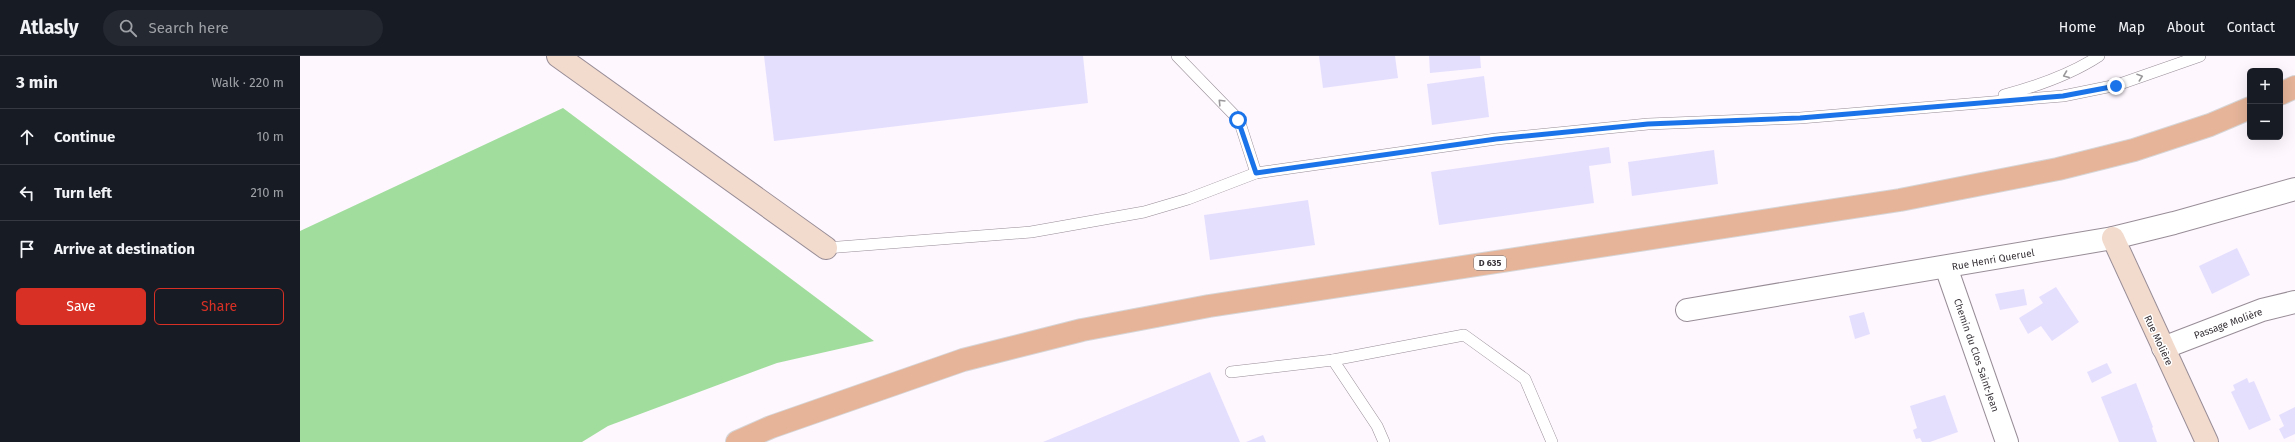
<!DOCTYPE html>
<html lang="en">
<head>
<meta charset="utf-8">
<style>
  body { margin:0; font-family:"Fira Sans",sans-serif; background:#242831; color:#f1f3f6 }
  .controls { position:absolute; right:12px; top:12px; display:grid; overflow:hidden; border-radius:6px; box-shadow:0 4px 16px #0002 }
  .controls button { width:36px; height:36px; display:grid; place-items:center; padding:0; border:0; border-bottom:1px solid #363941; background:#171b24; color:#f1f3f6; font:20px sans-serif }
  .stop { position:absolute; width:12px; height:12px; margin:-9px; border:3px solid #1a73e8; border-radius:50%; background:#fff }
  .stop.end { background:#1a73e8; border-color:#fff; box-shadow:0 1px 4px #0008 }
  .list { margin:0; padding:0; list-style:none }
  h2 { display:flex; justify-content:space-between; align-items:center; height:52px; margin:0; padding:0 16px; font-size:17px }
  h2 small { font-size:13px; font-weight:400; color:#9ea1a6 }
  .list li { display:grid; grid-template-columns:26px 1fr auto; gap:12px; align-items:center; box-sizing:border-box; height:56px; padding:0 16px; border-top:1px solid #363941 }
  .list b { display:block; font-size:15px; white-space:nowrap }
  .list em { font-size:13px; font-style:normal; color:#9ea1a6 }
  .actions { display:flex; gap:8px; padding:12px 16px }
  .actions a { flex:1; padding:9px 0; border:1px solid #d93025; border-radius:6px; text-align:center; font-size:14px; color:#d93025 }
  .actions .main { background:#d93025; color:#fff }
  .icon { flex:none; width:22px; height:22px; fill:none; stroke:currentColor; stroke-width:2; stroke-linecap:round; stroke-linejoin:round }
  .map { position:relative; flex:none; width:1995px; height:386px; overflow:hidden }
  header { display:flex; align-items:center; gap:24px; box-sizing:border-box; height:56px; padding:0 20px; background:#171b24; border-bottom:1px solid #363941 }
  header strong { font-size:19px }
  nav { display:flex; gap:22px; margin-inline-start:auto; font-size:14px }
  .search { width:280px; height:36px; background:#242831; display:flex; align-items:center; gap:10px; box-sizing:border-box; padding:0 14px; border-radius:22px; color:#9ea1a6; font-size:15px }
  main { display:flex }
  aside { flex:1; background:#171b24 }
  .map>svg:first-child { display:block }
  .forest { fill:#a1de9e }
  .building { fill:#e5dffe }
  .lines { fill:none; stroke-linecap:round; stroke-linejoin:round }
  .lane-casing { stroke:#988d97; stroke-width:12 }
  .street-casing { stroke:#988d97; stroke-width:24 }
  .secondary-casing { stroke:#988d97; stroke-width:24 }
  .primary-casing { stroke:#d7d6d7; stroke-width:24 }
  .lane { stroke:#fff; stroke-width:11 }
  .street { stroke:#fff; stroke-width:22 }
  .secondary { stroke:#f2dacc; stroke-width:22 }
  .primary { stroke:#e5b499; stroke-width:22 }
  .oneway { stroke:#9a989a }
  .route { stroke:#1a73e8; stroke-width:5 }
  .labels { text-anchor:middle; stroke-width:3; stroke-linejoin:round; paint-order:stroke }
  .shield { fill:#fff; stroke:#726f72; stroke-width:1 }
  .shield-label { font-size:9px; font-weight:bold; fill:#363136 }
  .street-label { font-size:10px; fill:#363136; stroke:#fff }
</style>
</head>
<body>
<header>
<strong>Atlasly</strong>
<div class="search"><svg class="icon" aria-label="search" viewBox="0 0 24 24"><circle cx="10" cy="10" r="6"/><path d="M15 15l6 6"/></svg>Search here</div>
<nav><a>Home</a><a>Map</a><a>About</a><a>Contact</a></nav>
</header>
<main>
<aside>
<h2>3 min<small>Walk · 220 m</small></h2>
<ul class="list">
<li><svg class="icon" aria-label="ahead" viewBox="0 0 24 24"><path d="M12 20V5M6 11l6-6 6 6"/></svg><div><b>Continue</b></div><em>10 m</em></li>
<li><svg class="icon" aria-label="left" viewBox="0 0 24 24"><path d="M17 20v-9H6M10 6l-5 5 5 5"/></svg><div><b>Turn left</b></div><em>210 m</em></li>
<li><svg class="icon" aria-label="arrive" viewBox="0 0 24 24"><path d="M6 21V4h12l-3 4 3 4H6"/></svg><div><b>Arrive at destination</b></div></li>
</ul>
<div class="actions"><a class="main">Save</a><a>Share</a></div>
</aside>
<div class="map">
<svg width="1995" height="386" viewBox="0 0 1995 386">
  <rect width="100%" height="100%" fill="#fef7fe"/>
  <path class="forest" d="M263,52L574,285L477,307L308,370L282,386H0V175Z"/>
  <g class="building">
    <path d="M464,0H783L788,47L474,85Z"/>
    <path d="M1019,0H1095L1098,22L1023,32Z"/>
    <path d="M1129,0H1180L1181,12L1130,17Z"/>
    <path d="M1184,20L1189,61L1132,69L1127,28Z"/>
    <path d="M1309,91L1311,107L1289,110L1294,147L1139,169L1131,116Z"/>
    <path d="M1414,94L1418,128L1332,140L1328,106Z"/>
    <path d="M1008,144L1015,189L910,204L904,159Z"/>
    <path d="M1937,192L1950,219L1912,238L1899,210Z"/>
    <path d="M1756,231L1779,266L1752,285L1741,270L1728,278L1719,262L1743,247L1739,241Z"/>
    <path d="M1724,233L1727,249L1700,254L1695,238Z"/>
    <path d="M1564,256L1570,278L1555,283L1549,260Z"/>
    <path d="M1807,307L1812,317L1792,327L1787,316Z"/>
    <path d="M910,316L940,386H743Z"/>
    <path d="M1947,322L1949,327L1954,325L1971,364L1949,374L1931,336L1935,334L1933,329Z"/>
    <path d="M1836,327L1853,371L1852,372L1857,386H1819L1801,341Z"/>
    <path d="M1645,339L1658,376L1630,386H1622L1620,382L1616,383L1613,374L1617,372L1610,350Z"/>
    <path d="M1995,351V378L1984,383L1979,373L1984,370L1979,359Z"/>
    <path d="M963,379L966,386H946Z"/>
  </g>
  <g class="lines">
    <g class="lane-casing">
      <g id="lane">
        <path d="M877,0L939,64L956,117"/>
        <path d="M1704,39C1738,30 1770,19 1799,0"/>
        <path d="M526,192L731,176L844,156L888,143L956,117L1196,83L1348,68L1500,62L1763,40L1817,29L1900,0"/>
        <path d="M1033,304L1164,279L1225,323L1252,386"/>
        <path d="M931,316L1033,304L1077,370L1084,386"/>
      </g>
    </g>
    <g class="street-casing">
      <g id="street">
        <path d="M1646,211L1707,386"/>
        <path d="M1387,254L1813,182L1874,167L1995,133"/>
        <path d="M1863,292L1962,254L1995,246"/>
      </g>
    </g>
    <g class="secondary-casing">
      <g id="secondary">
        <path d="M258,0L526,192"/>
        <path d="M1813,182L1907,386"/>
      </g>
    </g>
    <g class="primary-casing">
      <g id="primary">
        <path d="M1980,38L1995,31"/>
        <path d="M437,386L471,371L663,304L782,274L909,250L1600,144L1758,113L1834,94L1910,69L1950,52"/>
      </g>
    </g>
    <use href="#lane" class="lane"/>
    <use href="#street" class="street"/>
    <use href="#secondary" class="secondary"/>
    <use href="#primary" class="primary"/>
  </g>
  <defs><path id="oneway-chevron" d="M-2-3.5L2.5 0L-2 3.5" fill="none" stroke-width="1.6" stroke-linecap="round" stroke-linejoin="round"/></defs>
  <g class="oneway">
    <use href="#oneway-chevron" transform="translate(1766 19) rotate(159)"/>
    <use href="#oneway-chevron" transform="translate(1840 21) rotate(-19)"/>
    <use href="#oneway-chevron" transform="translate(921 46) rotate(-134)"/>
  </g>
  <g class="lines">
    <path class="route" d="M938,64L956,117L1196,83L1348,68L1500,62L1763,40L1816,30"/>
  </g>
  <g class="labels">
    <rect class="shield" x="1174" y="200" width="32" height="14" rx="3"/>
    <g class="shield-label">
      <text x="1190" y="210">D 635</text>
    </g>
    <g class="street-label">
      <text transform="translate(1693 203) rotate(-10)" y="4">Rue Henri Queruel</text>
      <text transform="translate(1928 267) rotate(-20)" y="4">Passage Molière</text>
      <text transform="translate(1859 284) rotate(65)" y="4">Rue Molière</text>
      <text transform="translate(1677 299) rotate(71)" y="4">Chemin du Clos Saint-Jean</text>
    </g>
  </g>
</svg>
<div class="controls">
<button>+</button>
<button>−</button>
</div>
<div class="stop" style="left:938px;top:64px"></div>
<div class="stop end" style="left:1816px;top:30px"></div>
</div>
</main>
</body>
</html>
